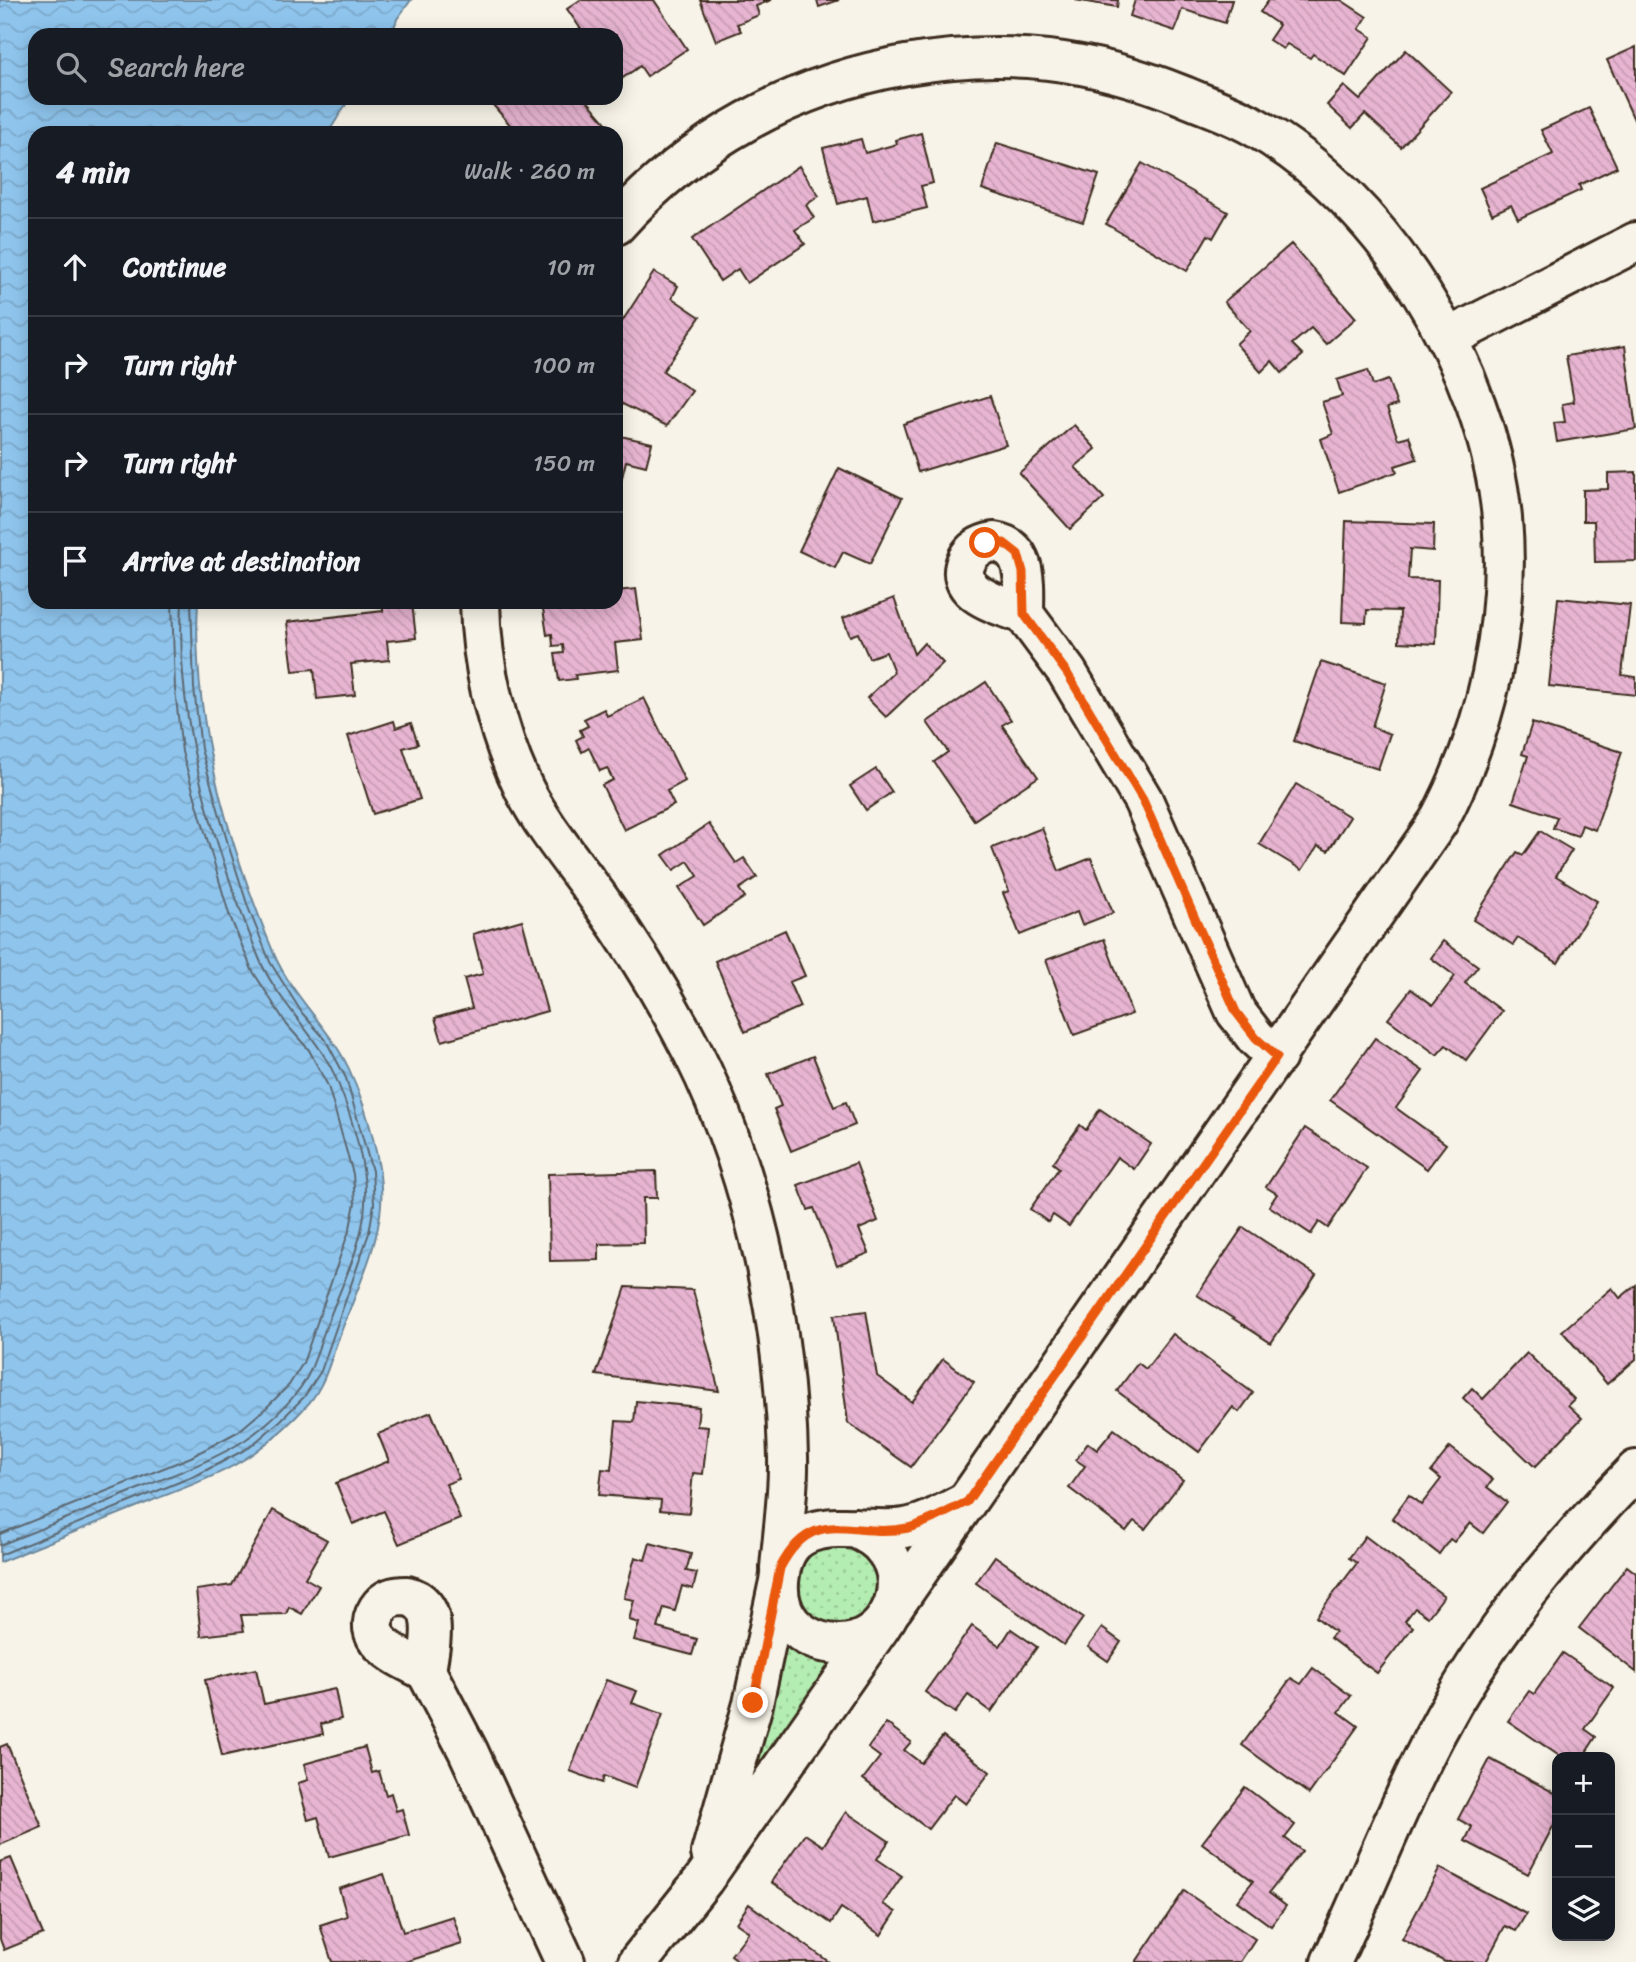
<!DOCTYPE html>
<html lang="en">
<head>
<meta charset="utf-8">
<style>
  body { margin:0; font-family:Sriracha,sans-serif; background:#20242c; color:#f1f3f6 }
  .controls { position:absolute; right:21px; bottom:21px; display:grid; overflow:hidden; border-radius:14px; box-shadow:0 4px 18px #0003 }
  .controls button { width:63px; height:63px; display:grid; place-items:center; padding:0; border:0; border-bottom:2px solid #363941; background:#171b24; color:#f1f3f6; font:35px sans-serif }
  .stop { position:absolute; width:21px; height:21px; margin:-16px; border:5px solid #ea580c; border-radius:50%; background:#fff }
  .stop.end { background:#ea580c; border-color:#fff; box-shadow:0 2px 7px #0008 }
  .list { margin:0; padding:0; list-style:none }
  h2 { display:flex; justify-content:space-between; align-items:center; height:91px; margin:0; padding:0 28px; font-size:30px }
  h2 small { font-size:23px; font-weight:400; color:#9ea1a6 }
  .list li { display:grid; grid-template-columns:46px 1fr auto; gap:21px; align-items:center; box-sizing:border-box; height:98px; padding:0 28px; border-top:2px solid #363941 }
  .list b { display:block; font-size:26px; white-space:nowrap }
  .list em { font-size:23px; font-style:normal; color:#9ea1a6 }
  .icon { flex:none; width:38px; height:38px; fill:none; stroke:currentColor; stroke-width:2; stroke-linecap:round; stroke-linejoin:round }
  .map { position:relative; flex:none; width:1636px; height:1962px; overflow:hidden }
  .search { position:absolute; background:#171b24; box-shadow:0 4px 18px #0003; left:28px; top:28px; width:595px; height:77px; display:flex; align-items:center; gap:18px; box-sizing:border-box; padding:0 24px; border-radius:21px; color:#9ea1a6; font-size:26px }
  .panel { position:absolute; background:#171b24; box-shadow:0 4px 18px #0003; left:28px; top:126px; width:595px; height:483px; border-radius:21px }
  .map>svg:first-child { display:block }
  .grass { fill:url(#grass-dots); stroke:#778c68; stroke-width:2 }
  .water { fill:url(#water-waves); stroke:#6d879a; stroke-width:2 }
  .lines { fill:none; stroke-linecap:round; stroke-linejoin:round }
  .shore { stroke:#5d6871; stroke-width:2 }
  .building { fill:url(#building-back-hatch); stroke:#3b2a1e; stroke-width:2 }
  .street-casing { stroke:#3b2a1e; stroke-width:44 }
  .street { stroke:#f7f3e8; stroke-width:38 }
  .route { stroke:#ea580c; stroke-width:9 }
</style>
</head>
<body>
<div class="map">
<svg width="1636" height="1962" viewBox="0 0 1636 1962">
  <defs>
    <pattern id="grass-dots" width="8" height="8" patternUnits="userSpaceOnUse" patternTransform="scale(1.75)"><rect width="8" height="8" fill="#b3edb1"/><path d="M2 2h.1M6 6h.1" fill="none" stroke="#9bcb98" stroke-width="1.8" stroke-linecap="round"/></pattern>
    <pattern id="water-waves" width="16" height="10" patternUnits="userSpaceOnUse" patternTransform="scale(1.75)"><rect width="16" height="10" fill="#8fc5ed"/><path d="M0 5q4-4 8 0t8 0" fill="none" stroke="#7ca9cb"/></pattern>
    <pattern id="building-back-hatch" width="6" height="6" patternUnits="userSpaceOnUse" patternTransform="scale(1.75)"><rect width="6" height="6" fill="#e7b4d1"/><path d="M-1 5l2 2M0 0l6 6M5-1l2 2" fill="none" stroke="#c79bb3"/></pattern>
  </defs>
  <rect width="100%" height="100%" fill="#f7f3e8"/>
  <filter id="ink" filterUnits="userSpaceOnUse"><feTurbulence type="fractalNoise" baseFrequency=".0143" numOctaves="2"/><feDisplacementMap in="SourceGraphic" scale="14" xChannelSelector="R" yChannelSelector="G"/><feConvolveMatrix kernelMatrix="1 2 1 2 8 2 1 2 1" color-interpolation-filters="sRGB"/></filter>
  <g filter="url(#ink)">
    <g class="grass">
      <circle cx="839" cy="1585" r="41"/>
      <path d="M786,1643L842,1661L759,1780L749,1776Z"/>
    </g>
    <path class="water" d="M0,0H411L397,19L392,35H35V98H350L328,133H35V602H198C191,721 229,845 274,954C293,999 334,1031 352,1076C367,1110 384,1168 381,1205C378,1249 356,1291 341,1332C331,1356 327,1382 309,1403C294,1420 274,1438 255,1452C225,1474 186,1487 151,1501C101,1521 50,1542 0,1562Z"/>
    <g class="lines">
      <g class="shore">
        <path d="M0,1534L191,1457L239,1431L267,1407L289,1385L303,1363L350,1228L355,1203L353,1174L328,1086L309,1050L287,1025L252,970L229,914L210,849L182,752L175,689L172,602"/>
        <path d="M0,1545C48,1526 95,1507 143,1487C177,1473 214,1460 245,1440C263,1428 284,1409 297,1392C313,1373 317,1350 326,1327C340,1288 363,1246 365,1204C367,1165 352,1118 338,1083C320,1037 278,1004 259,958C214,847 175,723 182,602"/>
        <path d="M0,1555L199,1474L250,1447L280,1421L304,1397L321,1371L369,1233L374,1204L372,1171L346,1078L325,1039L302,1013L270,962L248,907L228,844L201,749L194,688L191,602"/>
      </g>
    </g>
    <g class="building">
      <path d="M580,0H654L687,49L647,76L640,66L617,82L616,35H585L567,9Z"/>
      <path d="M700,0H771L756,6L759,15L737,24L741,31L716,41Z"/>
      <path d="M817,0H839L819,7Z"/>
      <path d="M1075,0H1118L1117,7Z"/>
      <path d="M1135,0H1232L1225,23L1182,9L1175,31L1130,16Z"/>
      <path d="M1269,0H1341L1367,17L1359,29L1372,37L1346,76L1313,54L1310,58L1287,44L1283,49L1269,40L1279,25L1260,12Z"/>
      <path d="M1636,47V124L1607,60Z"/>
      <path d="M1406,50L1451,92L1401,147L1365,114L1352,128L1327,105L1344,86L1360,100Z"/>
      <path d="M487,98H585L613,131L517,133Z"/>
      <path d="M1589,108L1617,167L1579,185L1581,190L1518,219L1511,205L1492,214L1480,188L1553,154L1541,130Z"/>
      <path d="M921,133L933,183L921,186L927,208L873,221L867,196L838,204L823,148L861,139L865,153L897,144L896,140Z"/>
      <path d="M997,143L1099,175L1083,222L982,189Z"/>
      <path d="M1142,163L1228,212L1213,238L1208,235L1187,271L1106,224Z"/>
      <path d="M799,166L819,196L806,205L814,218L795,230L805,244L747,283L738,269L720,281L692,239Z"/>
      <path d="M1291,244L1356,318L1326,344L1311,328L1292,344L1303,355L1282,373L1272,361L1261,372L1236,344L1250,331L1224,302Z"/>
      <path d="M654,272L678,286L672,298L700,317L663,371L692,391L667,426L616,401V331Z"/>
      <path d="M1625,346L1636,429L1557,442L1554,423L1565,422L1562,404L1574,402L1566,356Z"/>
      <path d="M1368,370L1373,385L1388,380L1397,405L1387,408L1398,439L1409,436L1417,459L1395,466L1397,472L1339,492L1321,439L1333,434L1322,402L1342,396L1337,380Z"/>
      <path d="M990,396L1006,445L918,472L903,424Z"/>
      <path d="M1074,425L1096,449L1075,467L1104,498L1070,529L1019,473Z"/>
      <path d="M616,435L652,443L646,466L626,461L616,502Z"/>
      <path d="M839,468L902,498L870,564L843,552L835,568L799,551Z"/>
      <path d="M1636,472V561L1595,562L1594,521H1583V490L1608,489V473Z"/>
      <path d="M1346,521L1434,524L1433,551L1410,549L1408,579L1438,580L1436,644L1399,642L1400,611L1367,610L1366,623L1342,622Z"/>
      <path d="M636,589L643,640L615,643L618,670L575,675L576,679L559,681L555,654L564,653L563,645L553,646L552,634L547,635L542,602H616V591Z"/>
      <path d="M894,598L914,654L924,643L943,663L886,717L867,698L894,672L886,652L869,658L858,633L850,636L843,618Z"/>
      <path d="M1558,598L1630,605L1622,675L1636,677V695L1549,686Z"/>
      <path d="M412,602L416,638L387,641L389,660L351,664L355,695L317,699L314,669L293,671L287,622L383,611V605Z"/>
      <path d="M1321,662L1386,683L1372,727L1390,734L1378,769L1294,741Z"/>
      <path d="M986,682L1011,720L1002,725L1038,777L974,820L934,762L948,752L927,722Z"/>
      <path d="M644,698L685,781L667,791L674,805L624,830L602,785L613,780L607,768L600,771L589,748L582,752L576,740L583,736L580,730L588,726L584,719L604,709L607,716Z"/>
      <path d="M394,721L396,728L411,723L418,744L403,748L420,799L373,814L348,736Z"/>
      <path d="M1532,723L1622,752L1595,830L1582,825L1578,836L1553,828L1557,817L1513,802L1528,756L1522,754Z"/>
      <path d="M876,769L892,792L866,810L850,786Z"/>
      <path d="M1296,784L1350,817L1328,851L1318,846L1302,870L1259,844Z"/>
      <path d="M709,824L736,863L744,858L757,877L739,889L745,897L703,925L679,888L698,876L688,861L674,870L663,855Z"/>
      <path d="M1042,828L1059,871L1091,858L1113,913L1082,925L1077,912L1020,935L1003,893L1009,891L992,848Z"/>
      <path d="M1540,831L1572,850L1556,876L1597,901L1558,963L1518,938L1513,945L1473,920L1517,852L1523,855Z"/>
      <path d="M522,920L547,1011L442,1041L435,1018L472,1008L464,979L483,974L473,934Z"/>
      <path d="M785,930L805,976L789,982L800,1007L745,1032L715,961Z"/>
      <path d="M1104,939L1132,1014L1074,1035L1046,960Z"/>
      <path d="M1443,941L1478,966L1465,983L1502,1011L1466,1060L1446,1045L1437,1055L1388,1019L1411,989L1433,1005L1455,976L1431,958Z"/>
      <path d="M1375,1038L1423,1071L1396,1108L1446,1144L1427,1169L1330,1100Z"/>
      <path d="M813,1056L834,1107L846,1102L855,1125L791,1151L774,1109L781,1106L768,1074Z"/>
      <path d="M1100,1109L1151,1144L1134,1169L1117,1157L1069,1226L1053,1215L1048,1222L1030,1209L1059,1168L1053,1163L1080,1125L1086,1130Z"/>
      <path d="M1305,1128L1367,1168L1328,1228L1319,1222L1311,1234L1269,1206L1277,1194L1266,1187Z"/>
      <path d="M856,1163L878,1221L859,1229L869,1253L837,1266L814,1208L808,1210L798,1185Z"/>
      <path d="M656,1171L657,1198H643L644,1243L599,1244V1260L550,1261L548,1174Z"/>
      <path d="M1243,1227L1316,1275L1271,1343L1197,1295Z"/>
      <path d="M1636,1285V1359L1607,1384L1562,1331L1612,1288L1620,1298Z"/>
      <path d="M626,1287L693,1290L719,1391L596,1375Z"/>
      <path d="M866,1311L877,1376L912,1402L943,1359L974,1382L911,1467L848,1423L834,1315Z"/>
      <path d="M1173,1334L1253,1393L1239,1412L1233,1407L1199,1452L1117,1391L1138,1363L1146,1369Z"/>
      <path d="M1527,1353L1574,1399L1568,1405L1582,1418L1535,1467L1463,1398L1472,1388L1483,1399Z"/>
      <path d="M636,1401L699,1407L697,1426L708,1427L703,1474L693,1473L689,1513L660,1510L661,1500L599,1495L602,1469L611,1470L616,1421L634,1422Z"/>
      <path d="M431,1412L459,1479L446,1484L460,1519L399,1544L384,1511L353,1524L336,1483L389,1461L378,1434Z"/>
      <path d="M1114,1429L1183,1480L1145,1529L1134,1521L1126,1531L1069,1488L1085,1466L1076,1460L1088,1443L1097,1450Z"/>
      <path d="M1450,1447L1493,1480L1487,1487L1507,1502L1483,1533L1470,1523L1454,1542L1450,1539L1439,1554L1392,1518L1409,1495L1421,1505L1441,1479L1431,1471Z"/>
      <path d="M273,1510L327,1540L305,1578L319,1586L302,1614L289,1607L286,1614L241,1615L244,1631L201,1636L196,1590L232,1585Z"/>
      <path d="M1365,1536L1444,1596L1428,1617L1415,1608L1405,1621L1413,1627L1377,1673L1330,1638L1335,1632L1316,1617L1357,1563L1349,1558Z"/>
      <path d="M650,1543L691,1554L686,1571L697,1573L693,1589L682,1586L675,1611L664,1608L658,1628L697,1639L692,1655L634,1640L639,1623L629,1620L634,1600L624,1598L635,1557L645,1560Z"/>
      <path d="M995,1556L1083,1618L1064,1645L976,1583Z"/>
      <path d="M1627,1566L1636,1573V1672L1579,1628Z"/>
      <path d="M972,1626L1000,1646L1011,1629L1037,1647L991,1712L968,1695L955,1713L925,1692Z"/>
      <path d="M1102,1628L1121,1642L1108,1661L1088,1647Z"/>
      <path d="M1563,1653L1614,1688L1585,1729L1596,1737L1583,1757H1561L1508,1721L1529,1691L1534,1694Z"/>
      <path d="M1313,1668L1351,1696L1339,1712L1358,1726L1309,1794L1242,1745L1291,1678L1301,1684Z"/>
      <path d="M256,1669L264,1704L335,1689L341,1719L321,1724L323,1734L222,1756L205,1680Z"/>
      <path d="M606,1680L637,1691L632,1703L663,1714L635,1788L604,1776L602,1783L570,1771Z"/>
      <path d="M886,1723L911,1742L904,1750L921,1763L943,1736L990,1772L966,1804L954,1795L928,1829L863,1779L880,1757L868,1748Z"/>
      <path d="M7,1744L42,1827L0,1845V1747Z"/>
      <path d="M365,1747L372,1773L379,1771L386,1795L391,1793L396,1811L402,1809L409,1835L329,1857L318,1817L308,1820L298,1783L308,1780L304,1764Z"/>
      <path d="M1490,1759L1557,1794V1819L1528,1874L1465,1841L1472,1827L1458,1819Z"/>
      <path d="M1245,1787L1295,1825L1285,1838L1302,1851L1269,1893L1286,1906L1271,1926L1237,1901L1253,1881L1202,1843Z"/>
      <path d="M846,1812L889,1841L877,1859L902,1876L883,1904L896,1912L881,1935L841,1908L831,1923L771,1882L805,1834L823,1846Z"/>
      <path d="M11,1858L43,1934L4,1950L0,1939V1862Z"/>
      <path d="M1440,1868L1526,1914L1516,1931L1505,1926L1486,1962H1445L1402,1939Z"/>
      <path d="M384,1874L403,1932L453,1916L462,1944L405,1962H332L320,1925L347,1916L339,1889Z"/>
      <path d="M1184,1891L1255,1939L1240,1962H1136Z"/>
      <path d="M749,1904L829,1962H740L731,1955L749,1932L736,1923Z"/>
    </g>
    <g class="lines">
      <g class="street-casing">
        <g id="street">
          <path d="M616,225C691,141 795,84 906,65C1007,48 1090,58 1184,96C1207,106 1232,114 1253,126C1385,199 1488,370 1502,518C1511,623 1487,730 1438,822L893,1608"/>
          <path d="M1448,338L1636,242"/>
          <path d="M994,542C1029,547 1024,586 1024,614C1001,605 951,594 967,560C973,548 982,544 994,542Z"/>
          <path d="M480,602C481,665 497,734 525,791C544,828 573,862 597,896C628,939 656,983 681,1030C750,1155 785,1315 788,1457C789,1493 783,1531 780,1568"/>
          <path d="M1024,614L1067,672L1143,800L1236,1012L1256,1038L1277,1057"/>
          <path d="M855,1528C867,1534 877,1539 885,1550C914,1586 886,1644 840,1644C822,1644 805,1638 792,1624C780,1610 777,1591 780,1574C789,1507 862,1535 905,1528C926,1525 946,1512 964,1503"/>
          <path d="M407,1596C441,1604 430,1644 426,1671C404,1659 357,1642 378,1609C385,1598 394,1596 407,1596Z"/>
          <path d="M426,1671L468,1751L565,1962"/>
          <path d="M711,1853L753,1704L778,1586"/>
          <path d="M638,1962L704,1879L881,1626"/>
          <path d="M1331,1962C1367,1887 1396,1809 1435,1735C1487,1635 1558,1550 1636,1470"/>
        </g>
      </g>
      <use href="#street" class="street"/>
    </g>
  </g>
  <g class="lines" filter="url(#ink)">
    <path class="route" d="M753,1703L780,1568C814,1502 853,1540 908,1528C928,1523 948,1511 967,1502L1277,1057L1256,1038L1236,1012L1143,800L1067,673L1024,614L1023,572L1018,554L1004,543H985"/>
  </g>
</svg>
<div class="controls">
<button>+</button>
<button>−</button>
<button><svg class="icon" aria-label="layers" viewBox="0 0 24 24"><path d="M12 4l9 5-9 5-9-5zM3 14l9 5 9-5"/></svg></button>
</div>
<div class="stop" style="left:985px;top:543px"></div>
<div class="stop end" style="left:753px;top:1703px"></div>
<div class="search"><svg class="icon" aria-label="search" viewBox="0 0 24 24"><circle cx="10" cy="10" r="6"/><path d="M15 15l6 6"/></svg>Search here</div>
<section class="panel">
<h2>4 min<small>Walk · 260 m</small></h2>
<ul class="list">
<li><svg class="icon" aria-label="ahead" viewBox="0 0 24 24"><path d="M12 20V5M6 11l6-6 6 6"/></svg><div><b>Continue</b></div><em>10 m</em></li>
<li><svg class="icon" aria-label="right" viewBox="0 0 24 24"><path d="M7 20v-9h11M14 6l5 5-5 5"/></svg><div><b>Turn right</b></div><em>100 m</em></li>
<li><svg class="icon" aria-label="right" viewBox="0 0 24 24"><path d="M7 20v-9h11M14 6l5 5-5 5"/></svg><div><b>Turn right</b></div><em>150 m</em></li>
<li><svg class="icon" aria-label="arrive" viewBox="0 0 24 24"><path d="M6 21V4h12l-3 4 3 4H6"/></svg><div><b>Arrive at destination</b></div></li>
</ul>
</section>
</div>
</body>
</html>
